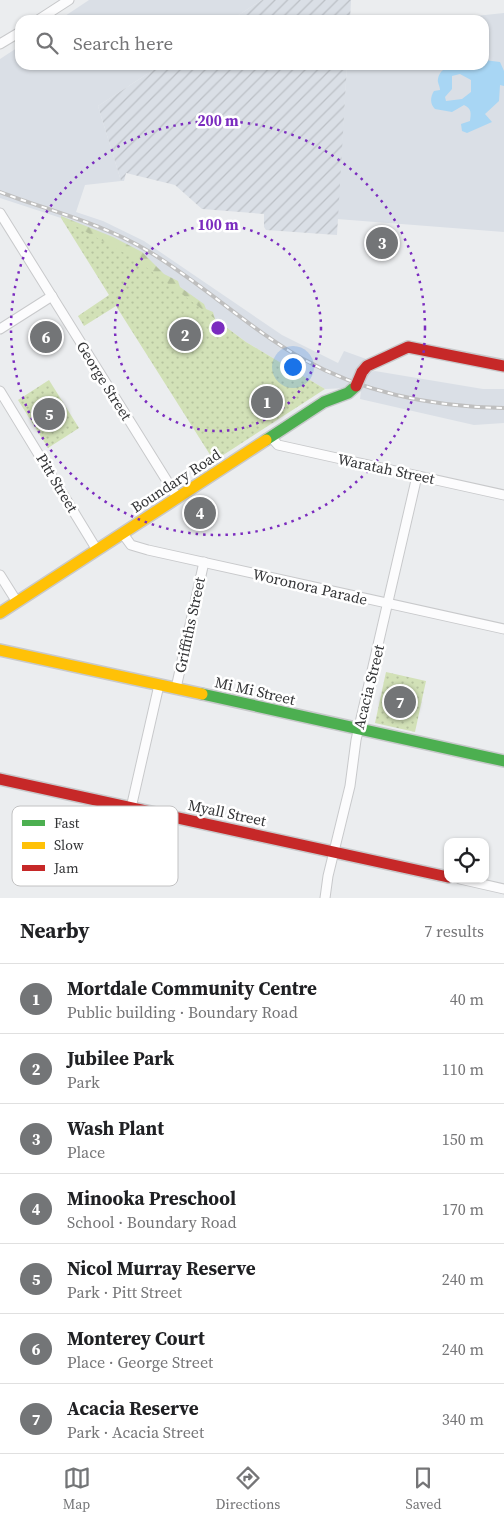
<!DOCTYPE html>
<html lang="en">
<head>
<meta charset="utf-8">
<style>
  body { margin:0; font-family:"Source Serif 4",serif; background:#f6f6f6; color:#202124 }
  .controls { position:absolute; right:15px; bottom:15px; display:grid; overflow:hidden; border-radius:10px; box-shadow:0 1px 4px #0004 }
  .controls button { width:45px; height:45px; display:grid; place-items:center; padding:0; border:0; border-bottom:1px solid #e0e0e0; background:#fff; color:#202124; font:25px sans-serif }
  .you { position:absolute; left:292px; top:366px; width:18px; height:18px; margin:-12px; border:4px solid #fff; border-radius:50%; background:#1a73e8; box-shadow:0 0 0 8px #1a73e833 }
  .badge { display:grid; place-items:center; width:32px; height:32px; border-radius:50%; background:#737577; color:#fff; font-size:16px; font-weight:700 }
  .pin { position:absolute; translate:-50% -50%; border:2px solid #fff; box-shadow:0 1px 5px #0006 }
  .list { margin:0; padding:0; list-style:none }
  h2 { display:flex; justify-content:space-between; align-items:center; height:65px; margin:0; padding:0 20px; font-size:21px }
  h2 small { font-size:16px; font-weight:400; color:#757577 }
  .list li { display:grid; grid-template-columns:32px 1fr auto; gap:15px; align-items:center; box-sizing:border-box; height:70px; padding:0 20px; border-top:1px solid #e0e0e0 }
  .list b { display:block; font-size:19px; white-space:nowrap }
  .list p { margin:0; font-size:16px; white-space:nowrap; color:#757577 }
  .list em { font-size:16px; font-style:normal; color:#757577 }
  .icon { flex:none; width:28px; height:28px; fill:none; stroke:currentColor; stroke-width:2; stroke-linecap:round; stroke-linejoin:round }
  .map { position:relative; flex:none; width:504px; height:898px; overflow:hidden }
  .search { position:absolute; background:#fff; box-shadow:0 1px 4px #0004; left:15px; right:15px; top:15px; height:55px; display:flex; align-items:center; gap:12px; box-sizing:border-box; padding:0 18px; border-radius:15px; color:#757577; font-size:19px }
  .sheet { height:555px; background:#fff }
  nav { display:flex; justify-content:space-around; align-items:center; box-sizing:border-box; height:70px; border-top:1px solid #e0e0e0; background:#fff; font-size:14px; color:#757577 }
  nav a { display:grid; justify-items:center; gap:2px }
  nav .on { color:#737577 }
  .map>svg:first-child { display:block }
  .built { fill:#dadfe6 }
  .industrial { fill:url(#industrial-furrows) }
  .forest { fill:url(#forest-firs) }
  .park { fill:url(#park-dots) }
  .water { fill:#a8d6f4; fill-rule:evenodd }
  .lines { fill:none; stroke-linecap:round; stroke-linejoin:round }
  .street-casing { stroke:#c8c9cb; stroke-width:11 }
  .fast-casing { stroke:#c8c9cb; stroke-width:14 }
  .slow-casing { stroke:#c8c9cb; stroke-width:14 }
  .jam-casing { stroke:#c8c9cb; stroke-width:14 }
  .street { stroke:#fcfcfd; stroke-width:9 }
  .fast { stroke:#4caf50; stroke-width:11 }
  .slow { stroke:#ffc107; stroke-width:11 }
  .jam { stroke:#c62828; stroke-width:11 }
  .rail-casing { stroke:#bfbfbf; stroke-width:4 }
  .rail { stroke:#fff; stroke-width:2; stroke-dasharray:5.5; stroke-linecap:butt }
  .jam-bridge-casing { stroke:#c8c9cb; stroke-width:14; stroke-linecap:butt }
  .jam-bridge { stroke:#c62828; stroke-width:11 }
  .ring { fill:none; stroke:#7b2cbf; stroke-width:2.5; stroke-dasharray:2.5 5 }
  .labels { text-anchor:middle; stroke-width:5; stroke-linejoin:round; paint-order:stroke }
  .street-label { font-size:15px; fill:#333436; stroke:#fff }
  .key { fill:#fff; stroke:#c2c2c3; stroke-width:1 }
  .key-label { font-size:14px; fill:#333436 }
  .centre { fill:#7b2cbf; stroke:#fff; stroke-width:2.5 }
  .ring-label { font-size:15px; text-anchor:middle; font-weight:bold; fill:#7b2cbf; stroke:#fff; stroke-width:5; stroke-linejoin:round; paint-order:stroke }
</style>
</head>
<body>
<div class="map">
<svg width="504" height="898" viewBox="0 0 504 898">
  <defs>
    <pattern id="industrial-furrows" width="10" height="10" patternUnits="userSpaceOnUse" patternTransform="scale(1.25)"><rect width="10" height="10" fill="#dadfe6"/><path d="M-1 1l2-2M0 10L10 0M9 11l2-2" fill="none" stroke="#bcc0c6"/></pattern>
    <pattern id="forest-firs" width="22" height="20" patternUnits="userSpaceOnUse" patternTransform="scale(1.25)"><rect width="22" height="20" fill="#d2e1b7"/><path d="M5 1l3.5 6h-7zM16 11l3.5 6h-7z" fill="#b5c29e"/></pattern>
    <pattern id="park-dots" width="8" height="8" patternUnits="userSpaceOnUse" patternTransform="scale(1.25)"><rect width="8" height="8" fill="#d2e1b7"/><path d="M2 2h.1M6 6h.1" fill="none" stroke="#b5c29e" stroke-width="1.8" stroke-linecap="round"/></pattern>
  </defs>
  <rect width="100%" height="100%" fill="#ebedef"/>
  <g class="built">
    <path d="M89,0H262L231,20H59Z"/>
    <path d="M504,13V232L337,219L347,65H484V20H437Z"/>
    <path d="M20,46V65H161L98,106L121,181L85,185L76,212L103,221L144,241L282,335L338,363L344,351L369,360V372L375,371L483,389H504V423L474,425L360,399L361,390L353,385L348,388L325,389L246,342L135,259L61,218L0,198V59Z"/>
  </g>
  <g class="industrial">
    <path d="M262,0H351L350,20H231Z"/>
    <path d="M161,65H347L337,235L266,230L264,227V214L202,209L175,185L126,173L124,181H121L98,106Z"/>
  </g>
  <path class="forest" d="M61,216L113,237L142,252L164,274L178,281L180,287L204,304L206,309L213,312L215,319L220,323L61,218Z"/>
  <g class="park">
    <path d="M61,218L135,259L246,342L325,389L214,461L116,306L84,326L78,316L109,295Z"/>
    <path d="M49,380L79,428L48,448L18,400Z"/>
    <path d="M386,672L426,681L415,732L375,723Z"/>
  </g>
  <path class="water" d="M484,60L500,62L504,71V86L500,85L499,101L485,114L492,122L467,133L462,131L461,124L470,121C471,113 472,109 464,105L452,112L435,109C430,104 430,97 434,91L440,90C440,86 437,82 438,79C441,60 471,65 484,65ZM460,74L471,80V92L462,99L446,101L445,97L452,89V76Z"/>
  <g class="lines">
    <g class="street-casing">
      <g id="street">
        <path d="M38,20L69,0"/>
        <path d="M0,44L20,32"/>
        <path d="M0,213L177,497"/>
        <path d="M0,329L52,296"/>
        <path d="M0,391L97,550"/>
        <path d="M271,437L278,445L504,495"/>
        <path d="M123,534L131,545L148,550L504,629"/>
        <path d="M0,575L17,602"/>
        <path d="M176,688L204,562"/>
        <path d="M131,808L159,685"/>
        <path d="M460,879L504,889"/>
        <path d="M325,898L328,876L350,786L356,740L417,476"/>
      </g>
    </g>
    <g class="fast-casing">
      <g id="fast">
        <path d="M266,440L324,402L348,393L356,386"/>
        <path d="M202,694L504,761"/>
      </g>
    </g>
    <g class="slow-casing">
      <g id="slow">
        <path d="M0,613L266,440"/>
        <path d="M0,650L202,694"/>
      </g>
    </g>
    <g class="jam-casing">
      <g id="jam">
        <path d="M362,372L367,366L408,347L504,366"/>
        <path d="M0,779L448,877"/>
      </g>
    </g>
    <use href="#street" class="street"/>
    <use href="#fast" class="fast"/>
    <use href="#slow" class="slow"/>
    <use href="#jam" class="jam"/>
    <g class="rail-casing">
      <path id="rail" d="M0,192C50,211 101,223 148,251C202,283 248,328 303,359C364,393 435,407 504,408"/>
    </g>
    <use href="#rail" class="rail"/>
    <g class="jam-bridge-casing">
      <path id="jam-bridge" d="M356,386L362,372"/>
    </g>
    <use href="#jam-bridge" class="jam-bridge"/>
  </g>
  <g class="ring">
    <circle cx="218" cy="328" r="103"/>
    <circle cx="218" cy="328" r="207"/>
  </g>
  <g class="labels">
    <g class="street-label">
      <text transform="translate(104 381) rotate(58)" y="5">George Street</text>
      <text transform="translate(386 469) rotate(12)" y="5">Waratah Street</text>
      <text transform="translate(176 481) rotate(-33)" y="5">Boundary Road</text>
      <text transform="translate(57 483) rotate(59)" y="5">Pitt Street</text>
      <text transform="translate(310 587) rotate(13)" y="5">Woronora Parade</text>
      <text transform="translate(190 625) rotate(-78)" y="5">Griffiths Street</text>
      <text transform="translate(369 687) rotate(-76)" y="5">Acacia Street</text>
      <text transform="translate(255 691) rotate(13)" y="5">Mi Mi Street</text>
      <text transform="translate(227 813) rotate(12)" y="5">Myall Street</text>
    </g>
  </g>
  <rect x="12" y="806" width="166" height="80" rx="8" class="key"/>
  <rect x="22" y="820" width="23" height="6" fill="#4caf50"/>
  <rect x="22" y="842" width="23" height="7" fill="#ffc107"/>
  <rect x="22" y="865" width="23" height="6" fill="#c62828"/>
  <g class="key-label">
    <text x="54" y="828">Fast</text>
    <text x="54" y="850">Slow</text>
    <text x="54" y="873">Jam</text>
  </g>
  <circle cx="218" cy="328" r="8" class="centre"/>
  <g class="ring-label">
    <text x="218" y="126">200 m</text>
    <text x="218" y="230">100 m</text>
  </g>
</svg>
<div class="controls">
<button><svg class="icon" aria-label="locate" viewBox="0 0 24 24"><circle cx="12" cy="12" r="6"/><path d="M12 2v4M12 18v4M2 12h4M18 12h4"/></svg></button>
</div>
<div class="you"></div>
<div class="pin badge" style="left:267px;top:402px">1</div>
<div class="pin badge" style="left:185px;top:335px">2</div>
<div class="pin badge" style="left:382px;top:243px">3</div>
<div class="pin badge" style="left:200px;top:513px">4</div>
<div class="pin badge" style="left:49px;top:414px">5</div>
<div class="pin badge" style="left:46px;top:337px">6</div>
<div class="pin badge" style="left:400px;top:702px">7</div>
<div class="search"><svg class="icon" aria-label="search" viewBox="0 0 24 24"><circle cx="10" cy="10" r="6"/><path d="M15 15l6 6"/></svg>Search here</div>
</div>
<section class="sheet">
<h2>Nearby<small>7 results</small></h2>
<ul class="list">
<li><span class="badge">1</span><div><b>Mortdale Community Centre</b><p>Public building · Boundary Road</p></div><em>40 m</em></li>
<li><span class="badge">2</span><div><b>Jubilee Park</b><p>Park</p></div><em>110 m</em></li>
<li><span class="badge">3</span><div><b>Wash Plant</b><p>Place</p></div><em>150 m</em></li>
<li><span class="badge">4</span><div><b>Minooka Preschool</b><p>School · Boundary Road</p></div><em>170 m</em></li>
<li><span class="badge">5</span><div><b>Nicol Murray Reserve</b><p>Park · Pitt Street</p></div><em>240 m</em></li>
<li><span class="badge">6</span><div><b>Monterey Court</b><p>Place · George Street</p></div><em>240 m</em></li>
<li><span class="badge">7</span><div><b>Acacia Reserve</b><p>Park · Acacia Street</p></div><em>340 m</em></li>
</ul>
</section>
<nav>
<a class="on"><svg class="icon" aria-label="map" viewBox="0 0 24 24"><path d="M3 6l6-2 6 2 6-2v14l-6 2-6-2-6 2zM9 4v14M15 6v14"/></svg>Map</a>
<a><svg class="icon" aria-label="directions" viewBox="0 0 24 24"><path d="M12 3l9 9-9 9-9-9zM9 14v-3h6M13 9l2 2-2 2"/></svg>Directions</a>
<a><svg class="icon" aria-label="saved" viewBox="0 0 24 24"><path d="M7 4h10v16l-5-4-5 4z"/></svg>Saved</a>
</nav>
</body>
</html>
